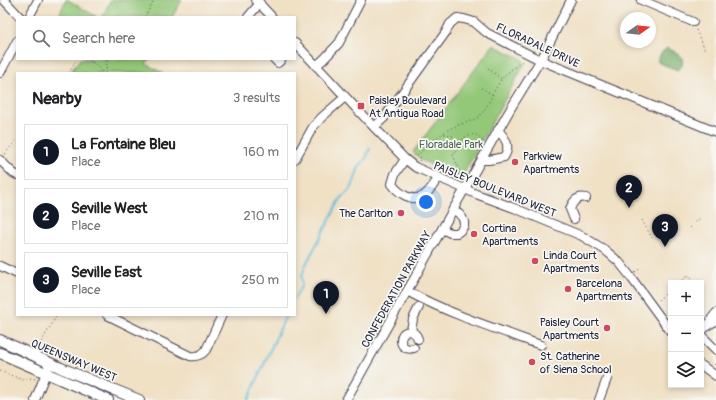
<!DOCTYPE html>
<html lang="en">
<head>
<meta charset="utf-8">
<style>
  body { margin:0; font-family:Pangolin,sans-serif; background:#f6f6f6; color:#202124 }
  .controls { position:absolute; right:12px; bottom:12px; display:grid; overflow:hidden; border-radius:0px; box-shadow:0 2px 6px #0003 }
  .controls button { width:36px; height:36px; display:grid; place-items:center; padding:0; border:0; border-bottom:1px solid #e0e0e0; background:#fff; color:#202124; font:20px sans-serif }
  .compass { position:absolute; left:620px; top:12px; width:36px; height:36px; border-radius:50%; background:#fff; box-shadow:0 2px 6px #0003; rotate:75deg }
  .you { position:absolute; left:426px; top:202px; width:14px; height:14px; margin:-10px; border:3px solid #fff; border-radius:50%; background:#1a73e8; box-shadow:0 0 0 6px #1a73e833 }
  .badge { display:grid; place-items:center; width:26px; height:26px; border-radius:50%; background:#111827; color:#fff; font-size:13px; font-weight:700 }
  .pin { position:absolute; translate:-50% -33px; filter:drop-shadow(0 1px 2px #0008) }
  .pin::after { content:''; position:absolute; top:21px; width:14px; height:12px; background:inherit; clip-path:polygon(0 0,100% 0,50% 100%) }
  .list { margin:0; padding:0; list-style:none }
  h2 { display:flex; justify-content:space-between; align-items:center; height:52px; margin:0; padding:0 16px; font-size:17px }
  h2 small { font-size:13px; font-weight:400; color:#757577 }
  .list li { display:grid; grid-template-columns:26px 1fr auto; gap:12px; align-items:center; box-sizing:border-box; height:56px; margin:0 8px 8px; padding:0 8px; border:1px solid #e0e0e0; border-radius:0px }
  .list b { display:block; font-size:15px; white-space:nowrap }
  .list p { margin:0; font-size:13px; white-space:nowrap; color:#757577 }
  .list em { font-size:13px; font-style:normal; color:#757577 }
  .icon { flex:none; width:22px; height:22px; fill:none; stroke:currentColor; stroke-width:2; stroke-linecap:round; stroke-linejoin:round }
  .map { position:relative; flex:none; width:716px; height:400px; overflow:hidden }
  .search { position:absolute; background:#fff; box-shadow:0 2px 6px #0003; left:16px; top:16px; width:280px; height:44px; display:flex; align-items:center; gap:10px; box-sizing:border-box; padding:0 14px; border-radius:0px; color:#757577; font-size:15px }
  .panel { position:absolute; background:#fff; box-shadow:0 2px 6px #0003; left:16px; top:72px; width:280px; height:244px; border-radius:0px }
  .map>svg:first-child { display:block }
  .green { fill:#94c879; stroke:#5b755a }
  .forest { fill:#77ac69; stroke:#4c6752 }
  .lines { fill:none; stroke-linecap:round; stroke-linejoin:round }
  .stream { stroke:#5dbddb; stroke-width:2 }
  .minor-casing { stroke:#413e50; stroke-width:10 }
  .major-casing { stroke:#413e50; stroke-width:12 }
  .path { stroke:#413e50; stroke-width:1; stroke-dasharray:1 3; stroke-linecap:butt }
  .minor { stroke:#fff; stroke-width:8 }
  .major { stroke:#fff; stroke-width:10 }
  .poi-dot { fill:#d1495b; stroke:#f6f6f2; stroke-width:1.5 }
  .labels { text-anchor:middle; stroke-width:3.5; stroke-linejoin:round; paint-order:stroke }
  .street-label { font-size:11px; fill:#22223b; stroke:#f6f6f2 }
  .poi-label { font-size:11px; fill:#22223b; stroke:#f6f6f2; text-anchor:start }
  .park-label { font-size:11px; fill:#4a5c51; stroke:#f6f6f2 }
</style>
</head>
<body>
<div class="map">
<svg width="716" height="400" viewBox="0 0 716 400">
  <rect width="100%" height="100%" fill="#f6f6f2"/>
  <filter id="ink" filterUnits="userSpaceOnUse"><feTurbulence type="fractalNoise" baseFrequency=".025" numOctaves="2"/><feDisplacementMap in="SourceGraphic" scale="8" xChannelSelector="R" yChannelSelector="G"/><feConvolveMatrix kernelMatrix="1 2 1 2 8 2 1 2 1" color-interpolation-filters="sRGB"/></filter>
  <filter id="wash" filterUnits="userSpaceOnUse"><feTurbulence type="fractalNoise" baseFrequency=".012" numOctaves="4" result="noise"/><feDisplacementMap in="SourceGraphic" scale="16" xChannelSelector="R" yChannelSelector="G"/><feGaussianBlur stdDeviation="0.9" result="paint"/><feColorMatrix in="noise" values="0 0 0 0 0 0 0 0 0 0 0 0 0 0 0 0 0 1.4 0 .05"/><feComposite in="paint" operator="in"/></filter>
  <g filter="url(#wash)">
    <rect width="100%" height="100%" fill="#f0e0c4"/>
    <g class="green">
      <path d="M66,0H68L97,17H58Z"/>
      <path d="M111,0H182L172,17H102Z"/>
      <path d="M493,45L522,59L524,65L461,178L421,160L413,152Z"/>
      <path d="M80,59H149L146,64L163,73H70Z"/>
    </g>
    <path class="forest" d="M667,48L679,54L683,58L682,66L678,70L659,63L657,60L663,51Z"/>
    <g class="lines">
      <g class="stream">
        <path d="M295,298L302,285V276L305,266L340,200L352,187L359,167L366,158L370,148"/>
        <path d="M248,400L286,315"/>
      </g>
    </g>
  </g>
  <g filter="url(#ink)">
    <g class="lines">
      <g class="minor-casing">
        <g id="minor">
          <path d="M4,0L20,17"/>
          <path d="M256,0L272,17"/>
          <path d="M641,0L693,22"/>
          <path d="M29,17L38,0"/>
          <path d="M248,17L260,3"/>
          <path d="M295,43L369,122L405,159L415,167L476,194L514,208L582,236L605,250L619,262L630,276L671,332"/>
          <path d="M274,59L278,63L282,59"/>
          <path d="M316,66L324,59L339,43L361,0"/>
          <path d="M0,73L17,41"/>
          <path d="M374,127L384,118L446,32L450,24L457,18L464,19L474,22L487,33L540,60L716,132"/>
          <path d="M295,159L313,127L322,117L345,97"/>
          <path d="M405,159L395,174L392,184C396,190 400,193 406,196C423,204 430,190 439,177"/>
          <path d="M0,160L13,173L17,175"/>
          <path d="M482,160H489L504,157C511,146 506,139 498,130"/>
          <path d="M574,219L570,209C573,201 578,196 586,198"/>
          <path d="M442,229L450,233H457C470,225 463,216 453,209"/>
          <path d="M0,266L17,274"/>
          <path d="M407,291C449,314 496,329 541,345"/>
          <path d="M107,315L190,356C197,357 202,355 206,350L222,315"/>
          <path d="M708,325L712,318L716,313"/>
          <path d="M411,331L413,319L419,307"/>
          <path d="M701,332L708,325L716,321"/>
          <path d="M701,335L716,350"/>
          <path d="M414,348C396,353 398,327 412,332C416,333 417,336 418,339"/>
          <path d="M701,365L716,376"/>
          <path d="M35,400L48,368"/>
          <path d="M346,400L442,229L511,108L543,56L571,0"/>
          <path d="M599,400L608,376"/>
        </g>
      </g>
      <g class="major-casing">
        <g id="major">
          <path d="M0,340L61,368L139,400"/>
          <path d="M0,353L108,400"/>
        </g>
      </g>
      <g class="path">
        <path d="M145,17L154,0"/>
        <path d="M696,30C698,37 703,41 704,49"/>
        <path d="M85,59C93,61 98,67 103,73"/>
        <path d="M488,68L501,79"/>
        <path d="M69,73L77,59"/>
        <path d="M106,73L107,59"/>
        <path d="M481,88L492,94"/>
        <path d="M444,134C452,134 455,137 457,144"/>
        <path d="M5,154L17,139"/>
        <path d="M419,161L421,158L417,156C428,145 441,132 456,126C463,123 472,122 478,117C489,108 492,91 501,80C506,73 517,65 524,60"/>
        <path d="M457,178C463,170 455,163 453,154L458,149L457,144L465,137L475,134L483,141"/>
        <path d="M642,220L652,238"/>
        <path d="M690,228L700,218"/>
        <path d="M635,272L641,268"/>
        <path d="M679,283L688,275L692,279"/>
        <path d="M658,300L671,289"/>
        <path d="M41,350L42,341L57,315"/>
        <path d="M714,365L716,363"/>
        <path d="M0,371L23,380L32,378L35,379"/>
      </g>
      <use href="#minor" class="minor"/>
      <use href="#major" class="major"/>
    </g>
  </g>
  <g class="poi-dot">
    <rect x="357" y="102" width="8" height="8" rx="2"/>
    <circle cx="515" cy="162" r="4"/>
    <circle cx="401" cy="213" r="4"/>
    <circle cx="474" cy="234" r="4"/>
    <circle cx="535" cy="261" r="4"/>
    <circle cx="568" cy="289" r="4"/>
    <circle cx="607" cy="328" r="4"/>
    <circle cx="532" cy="362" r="4"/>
  </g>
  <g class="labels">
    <g class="street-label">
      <text transform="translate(538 45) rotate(25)" y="4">FLORADALE DRIVE</text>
      <text transform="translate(495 189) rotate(22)" y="4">PAISLEY BOULEVARD WEST</text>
      <text transform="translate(396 289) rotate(-61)" y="4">CONFEDERATION PARKWAY</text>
      <text transform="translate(74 360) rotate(23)" y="4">QUEENSWAY WEST</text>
    </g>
    <g class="poi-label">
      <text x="369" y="104">Paisley Boulevard<tspan x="369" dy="13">At Antigua Road</tspan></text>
      <text x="523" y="160">Parkview<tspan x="523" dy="13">Apartments</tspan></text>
      <text x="393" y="217" text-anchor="end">The Carlton</text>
      <text x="482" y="232">Cortina<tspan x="482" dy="13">Apartments</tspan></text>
      <text x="543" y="259">Linda Court<tspan x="543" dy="13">Apartments</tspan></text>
      <text x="576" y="287">Barcelona<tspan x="576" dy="13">Apartments</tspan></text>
      <text x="599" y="326" text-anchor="end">Paisley Court<tspan x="599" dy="13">Apartments</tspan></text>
      <text x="540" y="360">St. Catherine<tspan x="540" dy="13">of Siena School</tspan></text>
    </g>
    <g class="park-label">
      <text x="451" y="148">Floradale Park</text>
    </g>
  </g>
</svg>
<div class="controls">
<button>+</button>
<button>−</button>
<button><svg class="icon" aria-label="layers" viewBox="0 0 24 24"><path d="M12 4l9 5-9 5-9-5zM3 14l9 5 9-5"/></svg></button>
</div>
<svg class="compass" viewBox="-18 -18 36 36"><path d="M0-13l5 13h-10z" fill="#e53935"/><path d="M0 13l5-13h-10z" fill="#757577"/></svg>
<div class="you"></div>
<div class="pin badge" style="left:326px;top:314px">1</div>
<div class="pin badge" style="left:629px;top:208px">2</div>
<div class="pin badge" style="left:665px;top:247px">3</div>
<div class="search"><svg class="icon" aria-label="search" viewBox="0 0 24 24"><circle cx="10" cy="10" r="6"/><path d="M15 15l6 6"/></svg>Search here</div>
<section class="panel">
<h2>Nearby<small>3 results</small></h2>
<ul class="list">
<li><span class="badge">1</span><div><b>La Fontaine Bleu</b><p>Place</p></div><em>160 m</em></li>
<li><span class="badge">2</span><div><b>Seville West</b><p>Place</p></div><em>210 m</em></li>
<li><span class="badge">3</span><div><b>Seville East</b><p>Place</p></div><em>250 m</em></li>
</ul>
</section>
</div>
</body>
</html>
